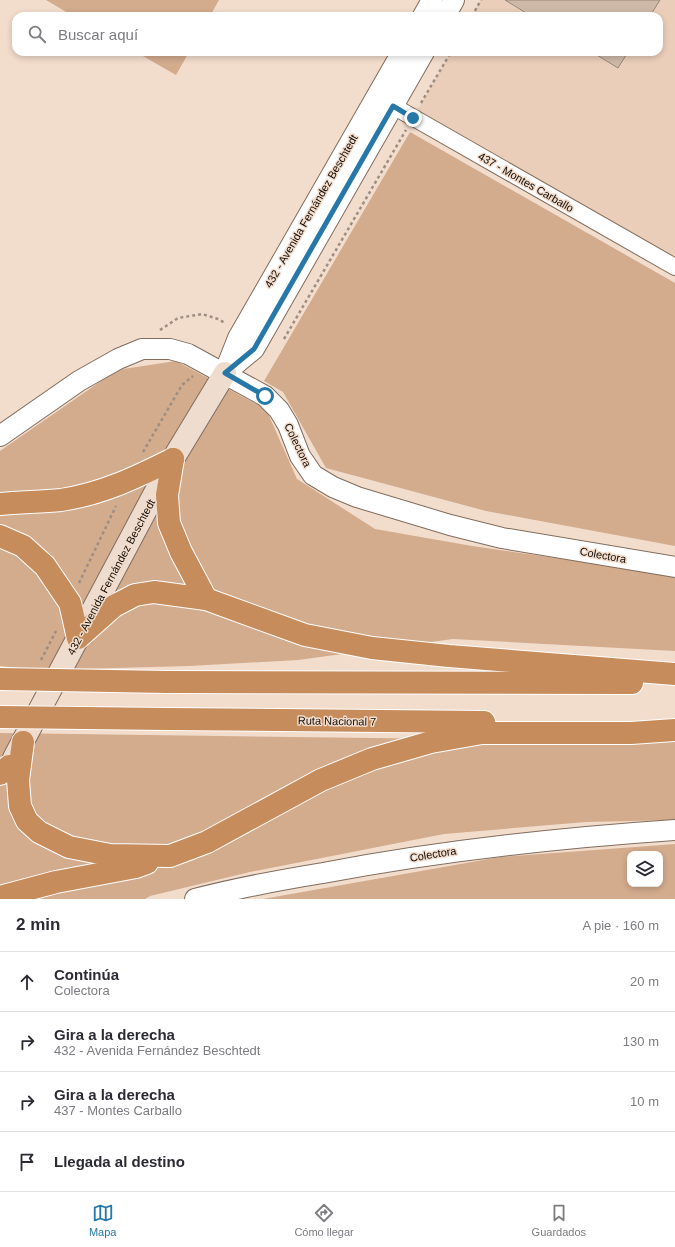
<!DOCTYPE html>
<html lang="es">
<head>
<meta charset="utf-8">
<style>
  body { margin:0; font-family:Helvetica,sans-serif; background:#f2f2f3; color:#2b2b33 }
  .controls { position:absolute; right:12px; bottom:12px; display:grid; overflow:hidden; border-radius:8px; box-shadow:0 2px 6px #0003 }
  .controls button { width:36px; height:36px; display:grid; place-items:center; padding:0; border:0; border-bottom:1px solid #e1e1e2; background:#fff; color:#2b2b33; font:20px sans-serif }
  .stop { position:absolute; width:12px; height:12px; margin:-9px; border:3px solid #2678a9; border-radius:50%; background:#fff }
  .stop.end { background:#2678a9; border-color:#fff; box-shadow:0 1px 4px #0008 }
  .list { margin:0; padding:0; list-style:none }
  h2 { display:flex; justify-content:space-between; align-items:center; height:52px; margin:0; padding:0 16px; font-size:17px }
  h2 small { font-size:13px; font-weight:400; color:#7c7c81 }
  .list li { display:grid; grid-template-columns:26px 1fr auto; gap:12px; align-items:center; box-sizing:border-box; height:60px; padding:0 16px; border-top:1px solid #e1e1e2 }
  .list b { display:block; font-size:15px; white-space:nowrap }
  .list p { margin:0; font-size:13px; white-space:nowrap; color:#7c7c81 }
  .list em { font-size:13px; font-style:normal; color:#7c7c81 }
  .icon { flex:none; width:22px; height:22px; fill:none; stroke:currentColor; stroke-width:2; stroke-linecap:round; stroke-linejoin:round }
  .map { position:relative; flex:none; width:675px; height:899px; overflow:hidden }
  .search { position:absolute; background:#fff; box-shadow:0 2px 6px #0003; left:12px; right:12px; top:12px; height:44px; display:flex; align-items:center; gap:10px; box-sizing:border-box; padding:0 14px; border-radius:12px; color:#7c7c81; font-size:15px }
  .sheet { height:292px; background:#fff }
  nav { display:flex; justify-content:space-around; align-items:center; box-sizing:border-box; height:56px; border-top:1px solid #e1e1e2; background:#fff; font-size:11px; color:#7c7c81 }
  nav a { display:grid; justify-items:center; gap:2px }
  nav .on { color:#2678a9 }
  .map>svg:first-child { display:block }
  .built { fill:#eaceb9 }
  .green { fill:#d3ab8d; fill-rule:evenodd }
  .building { fill:#ceb9a9; stroke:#9a8677 }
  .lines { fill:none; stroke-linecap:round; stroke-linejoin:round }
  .minor-casing { stroke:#806d5e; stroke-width:18 }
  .tertiary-casing { stroke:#806d5e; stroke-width:22 }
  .secondary-casing { stroke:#806d5e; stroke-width:24 }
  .motorway-casing { stroke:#fff; stroke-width:24 }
  .path { stroke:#9e8e82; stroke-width:2.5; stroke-dasharray:3 3; stroke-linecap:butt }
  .minor { stroke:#fff; stroke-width:16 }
  .tertiary { stroke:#fff; stroke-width:20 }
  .secondary { stroke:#eedcce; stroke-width:22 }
  .motorway { stroke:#c78c5c; stroke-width:22 }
  .motorway-bridge-casing { stroke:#fff; stroke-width:24; stroke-linecap:butt }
  .motorway-bridge { stroke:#c78c5c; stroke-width:22 }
  .route { stroke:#2678a9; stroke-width:5 }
  .labels { text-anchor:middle; stroke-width:3; stroke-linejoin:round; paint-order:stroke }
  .street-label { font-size:11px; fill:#120c06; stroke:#f2dccc }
</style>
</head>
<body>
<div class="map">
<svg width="675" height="899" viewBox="0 0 675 899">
  <rect width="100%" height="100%" fill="#f2dccc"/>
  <path class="built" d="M481,0H675V258L417,111L451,52H659V16H472Z"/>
  <g class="green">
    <path d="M46,0H219L210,16H73Z"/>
    <path d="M136,52H189L176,75Z"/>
    <path d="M410,132L675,283V546L486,511L326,468L283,392L264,381Z"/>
    <path d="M176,361L266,409L297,479L375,529L472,546L675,575V651L453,639L298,660L189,666L76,669H26L0,666V451L117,370Z"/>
    <path d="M0,733L675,742V820L586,822L444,834L250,872L150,896L145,899H0Z"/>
    <path d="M675,844V899H263L500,857ZM630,854H660V884H630Z"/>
  </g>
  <g class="building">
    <path d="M505,0H660L650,16H531Z"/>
    <path d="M592,52H628L618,68Z"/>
  </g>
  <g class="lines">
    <g class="minor-casing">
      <path id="minor" d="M382,102L393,106L675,267"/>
    </g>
    <g class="tertiary-casing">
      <g id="tertiary">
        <path d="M423,16L432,0"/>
        <path d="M445,16L454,0"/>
        <path d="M225,371L238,338L402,52"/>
        <path d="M225,373L254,349L424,52"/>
        <path d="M0,436L79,381L118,359L142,349H170L188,354L265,396L279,410L288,425L300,456L313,475L333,487L357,497L450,525L502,538L675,567"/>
        <path d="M195,899C237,888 280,880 323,873C439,851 557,838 675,830"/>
      </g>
    </g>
    <g class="secondary-casing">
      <path id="secondary" d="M14,758L173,459L225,373"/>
    </g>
    <g class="motorway-casing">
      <g id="motorway">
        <path d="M173,459L167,495L169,523L181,552L206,599"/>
        <path d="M0,504C20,502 41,502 61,500C102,494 137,477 173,459"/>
        <path d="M0,536L23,546L45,566L70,603L78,638L114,606L135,595L154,592L206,599L305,635L372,648L449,656L675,674"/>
        <path d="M167,682L632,683"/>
        <path d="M167,719L484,722"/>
        <path d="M23,742L18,780L20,806L27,821L39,832L69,847L110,855L170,856L207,842L321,780L372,759L431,742L482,733H631L675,730"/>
        <path d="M0,774L9,766"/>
        <path d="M0,897L56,882L136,867L147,863"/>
      </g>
    </g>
    <g class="path">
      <path d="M472,16L481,0"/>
      <path d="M421,103L451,52"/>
      <path d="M160,330L178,318L202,314L218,319L225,323"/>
      <path d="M284,339L406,130"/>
      <path d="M143,452L182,385L193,376"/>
      <path d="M79,583L116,506"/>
      <path d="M41,660L56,631"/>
    </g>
    <use href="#minor" class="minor"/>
    <use href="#tertiary" class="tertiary"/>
    <use href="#secondary" class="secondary"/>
    <use href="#motorway" class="motorway"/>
    <g class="motorway-bridge-casing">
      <g id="motorway-bridge">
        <path d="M0,679L167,682"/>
        <path d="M0,717L167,719"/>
      </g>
    </g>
    <use href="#motorway-bridge" class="motorway-bridge"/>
  </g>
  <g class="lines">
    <path class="route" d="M265,396L225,373L254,349L393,106L413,118"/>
  </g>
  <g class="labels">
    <g class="street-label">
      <text transform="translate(526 182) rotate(30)" y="4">437 - Montes Carballo</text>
      <text transform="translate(311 211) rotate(-60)" y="4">432 - Avenida Fernández Beschtedt</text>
      <text transform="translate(298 445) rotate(64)" y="4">Colectora</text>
      <text transform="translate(603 555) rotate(10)" y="4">Colectora</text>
      <text transform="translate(111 577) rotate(-62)" y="4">432 - Avenida Fernández Beschtedt</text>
      <text transform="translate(337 721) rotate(1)" y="4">Ruta Nacional 7</text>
      <text transform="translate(433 854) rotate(-9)" y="4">Colectora</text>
    </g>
  </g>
</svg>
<div class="controls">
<button><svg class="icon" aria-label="layers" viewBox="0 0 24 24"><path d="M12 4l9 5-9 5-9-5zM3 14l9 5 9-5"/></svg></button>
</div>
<div class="stop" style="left:265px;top:396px"></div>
<div class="stop end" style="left:413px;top:118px"></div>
<div class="search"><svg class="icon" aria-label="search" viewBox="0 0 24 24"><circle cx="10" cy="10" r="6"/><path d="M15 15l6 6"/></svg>Buscar aquí</div>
</div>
<section class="sheet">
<h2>2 min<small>A pie · 160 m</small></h2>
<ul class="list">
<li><svg class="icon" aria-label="ahead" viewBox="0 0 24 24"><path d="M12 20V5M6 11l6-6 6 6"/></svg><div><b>Continúa</b><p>Colectora</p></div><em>20 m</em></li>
<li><svg class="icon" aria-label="right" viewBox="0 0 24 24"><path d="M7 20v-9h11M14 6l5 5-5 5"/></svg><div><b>Gira a la derecha</b><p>432 - Avenida Fernández Beschtedt</p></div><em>130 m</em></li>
<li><svg class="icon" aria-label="right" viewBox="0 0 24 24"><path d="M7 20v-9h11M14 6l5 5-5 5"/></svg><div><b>Gira a la derecha</b><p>437 - Montes Carballo</p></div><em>10 m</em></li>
<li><svg class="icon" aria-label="arrive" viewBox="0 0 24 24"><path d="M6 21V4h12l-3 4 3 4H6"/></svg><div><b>Llegada al destino</b></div></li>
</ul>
</section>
<nav>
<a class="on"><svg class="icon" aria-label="map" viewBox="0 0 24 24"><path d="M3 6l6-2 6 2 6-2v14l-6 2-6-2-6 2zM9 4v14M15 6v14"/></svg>Mapa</a>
<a><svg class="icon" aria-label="directions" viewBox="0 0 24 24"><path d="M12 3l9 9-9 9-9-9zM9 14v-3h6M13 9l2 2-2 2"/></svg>Cómo llegar</a>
<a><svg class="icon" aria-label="saved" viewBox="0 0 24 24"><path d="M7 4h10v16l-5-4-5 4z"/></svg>Guardados</a>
</nav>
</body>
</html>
